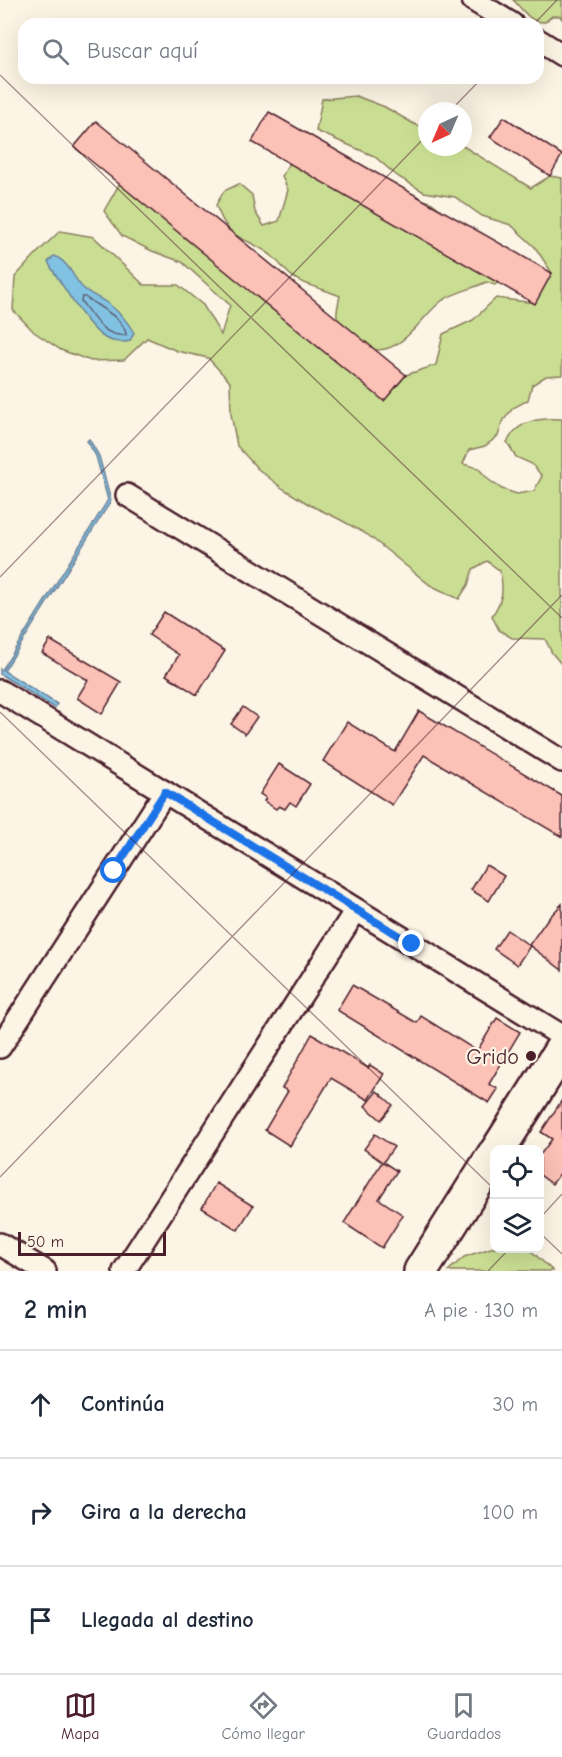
<!DOCTYPE html>
<html lang="es">
<head>
<meta charset="utf-8">
<style>
  body { margin:0; font-family:"Comic Neue",sans-serif; background:#f2f2f3; color:#1f2937 }
  .controls { position:absolute; right:18px; bottom:18px; display:grid; overflow:hidden; border-radius:12px; box-shadow:0 6px 24px #0002 }
  .controls button { width:54px; height:54px; display:grid; place-items:center; padding:0; border:0; border-bottom:2px solid #e0e1e3; background:#fff; color:#1f2937; font:30px sans-serif }
  .compass { position:absolute; left:418px; top:102px; width:54px; height:54px; border-radius:50%; background:#fff; box-shadow:0 6px 24px #0002; rotate:224deg }
  .scale { position:absolute; left:18px; bottom:15px; width:148px; box-sizing:border-box; padding-left:6px; border:3px solid #4a1f2b; border-top:0; font-size:16px; line-height:21px; white-space:nowrap; color:#4a1f2b; -webkit-text-stroke:4px #fcf5e5; paint-order:stroke }
  .stop { position:absolute; width:18px; height:18px; margin:-14px; border:4px solid #1a73e8; border-radius:50%; background:#fff }
  .stop.end { background:#1a73e8; border-color:#fff; box-shadow:0 2px 6px #0008 }
  .list { margin:0; padding:0; list-style:none }
  h2 { display:flex; justify-content:space-between; align-items:center; height:78px; margin:0; padding:0 24px; font-size:26px }
  h2 small { font-size:20px; font-weight:400; color:#747a83 }
  .list li { display:grid; grid-template-columns:39px 1fr auto; gap:18px; align-items:center; box-sizing:border-box; height:108px; padding:0 24px; border-top:2px solid #e0e1e3 }
  .list b { display:block; font-size:22px; white-space:nowrap }
  .list em { font-size:20px; font-style:normal; color:#747a83 }
  .icon { flex:none; width:33px; height:33px; fill:none; stroke:currentColor; stroke-width:2; stroke-linecap:round; stroke-linejoin:round }
  .map { position:relative; flex:none; width:562px; height:1271px; overflow:hidden }
  .search { position:absolute; background:#fff; box-shadow:0 6px 24px #0002; left:18px; right:18px; top:18px; height:66px; display:flex; align-items:center; gap:15px; box-sizing:border-box; padding:0 21px; border-radius:18px; color:#747a83; font-size:22px }
  .sheet { height:402px; background:#fff }
  nav { display:flex; justify-content:space-around; align-items:center; box-sizing:border-box; height:84px; border-top:2px solid #e0e1e3; background:#fff; font-size:16px; color:#747a83 }
  nav a { display:grid; justify-items:center; gap:3px }
  nav .on { color:#4a1f2b }
  .map>svg:first-child { display:block }
  .green { fill:#cade93; stroke:#8a7e5f; stroke-width:1.5 }
  .water { fill:#81c2e2; stroke:#6b8199; stroke-width:1.5 }
  .lines { fill:none; stroke-linecap:round; stroke-linejoin:round }
  .shore { stroke:#606074; stroke-width:1.5 }
  .building { fill:#fcc1b7; stroke:#4a1f2b; stroke-width:1.5 }
  .minor-casing { stroke:#4a1f2b; stroke-width:26 }
  .primary-casing { stroke:#4a1f2b; stroke-width:38 }
  .minor { stroke:#fcf5e5; stroke-width:21 }
  .primary { stroke:#fcf5e5; stroke-width:33 }
  .route { stroke:#1a73e8; stroke-width:8 }
  .ticks { fill:none; stroke:#4a1f2b; stroke-width:1.5; stroke-opacity:0.45 }
  .poi-dot { fill:#4a1f2b; stroke:#fcf5e5; stroke-width:2 }
  .labels { text-anchor:middle; stroke-width:4.5; stroke-linejoin:round; paint-order:stroke }
  .poi-label { font-size:22px; fill:#4a1f2b; stroke:#fcf5e5; text-anchor:end }
</style>
</head>
<body>
<div class="map">
<svg width="562" height="1271" viewBox="0 0 562 1271">
  <rect width="100%" height="100%" fill="#fcf5e5"/>
  <filter id="ink" filterUnits="userSpaceOnUse"><feTurbulence type="fractalNoise" baseFrequency=".0167" numOctaves="2"/><feDisplacementMap in="SourceGraphic" scale="12" xChannelSelector="R" yChannelSelector="G"/><feConvolveMatrix kernelMatrix="1 2 1 2 8 2 1 2 1" color-interpolation-filters="sRGB"/></filter>
  <g filter="url(#ink)">
    <g class="green">
      <path d="M513,0H562V19L560,16H552L545,22C529,23 524,10 513,0Z"/>
      <path d="M356,96L385,107L414,124L427,129V147L463,146L531,188L550,176L562,178V375L546,376L532,385L528,400L513,408L503,421L498,436L485,446L469,450L463,464L478,468L489,480L502,489L517,494L534,491L542,476L532,464L516,457L507,442C510,438 512,433 516,430C527,419 547,418 562,419V665L552,653L545,639L512,638L499,630L492,616C503,599 504,591 500,571L487,561L473,569L468,585L459,599L430,585L368,535L339,519L310,505L282,488L258,469L237,446L231,414L230,382L208,358L177,351L147,338L124,360L91,361L61,350L34,332L13,310L15,277L36,254L60,231L94,237L144,285H178L203,305L221,335L230,305L182,262L152,251L122,236L104,211L120,183L384,400L406,375L436,365L443,334L473,320L496,298L535,303L552,273L535,247L511,225L482,216L455,197L424,192L397,176L374,156L316,131L322,99Z"/>
      <path d="M291,161L416,197L432,203L445,213L508,274L495,285L486,282C472,289 456,292 443,300C419,317 401,360 365,348C360,347 354,340 350,337C334,322 335,316 340,296C325,289 310,287 296,279C286,273 281,264 273,257C262,246 245,242 233,233C224,226 220,215 216,205L224,191L239,184L252,195L255,212L264,226L279,221L288,190L282,176Z"/>
      <path d="M494,1247V1248L529,1249L553,1271H448L464,1257Z"/>
    </g>
    <g class="water">
      <path d="M54,256C68,261 73,277 82,287C90,295 101,298 110,305C120,313 128,322 134,333L130,341C124,343 113,342 107,339C89,331 64,287 52,269L48,262Z"/>
      <path d="M89,439L99,456L111,501L4,671L57,704L55,708L0,674V669L2,670L108,500L96,456L87,441Z"/>
    </g>
    <g class="lines">
      <path class="shore" d="M82,297H85C98,307 125,318 126,335C104,338 93,317 81,301Z"/>
    </g>
    <g class="building">
      <path d="M269,112L552,273L535,304L252,142Z"/>
      <path d="M504,117L562,155L550,176L490,137Z"/>
      <path d="M96,121L406,375L384,401L74,147Z"/>
      <path d="M164,612L225,651L197,695L166,675L179,655L149,635Z"/>
      <path d="M50,640L121,682L102,714L77,698L88,680L42,653Z"/>
      <path d="M243,707L257,717L245,734L231,724Z"/>
      <path d="M419,711L562,796V837L424,755L392,805L323,761L347,722L395,752Z"/>
      <path d="M279,764L310,784L296,806L290,802L285,809L279,806L276,809L264,801L266,798L260,794Z"/>
      <path d="M486,865L504,876L489,901L471,890Z"/>
      <path d="M562,904V970L529,945L546,921Z"/>
      <path d="M507,930L530,946L517,965L494,949Z"/>
      <path d="M352,985L417,1023L421,1016L477,1051L497,1018L520,1032L489,1084L498,1089L489,1103L337,1010Z"/>
      <path d="M312,1034L368,1068L370,1065L384,1074L368,1100L331,1078L290,1146L265,1130L288,1091L282,1088Z"/>
      <path d="M377,1091L393,1105L381,1120L365,1106Z"/>
      <path d="M562,1100V1171L552,1184L540,1175V1155L552,1139L541,1132Z"/>
      <path d="M375,1134L394,1147L383,1162L397,1171L379,1199L403,1215L382,1248L344,1223L382,1162L364,1149Z"/>
      <path d="M216,1183L253,1206L238,1230L202,1208Z"/>
    </g>
    <g class="lines">
      <g class="minor-casing">
        <g id="minor">
          <path d="M473,0L512,24"/>
          <path d="M538,40L562,55"/>
          <path d="M127,495L562,761"/>
          <path d="M0,691L562,1036"/>
          <path d="M0,1047L165,792"/>
          <path d="M0,1244L45,1271"/>
          <path d="M124,1271L356,910"/>
        </g>
      </g>
      <g class="primary-casing">
        <g id="primary">
          <path d="M498,1150L562,1049"/>
          <path d="M421,1271L494,1155"/>
        </g>
      </g>
      <use href="#minor" class="minor"/>
      <use href="#primary" class="primary"/>
    </g>
  </g>
  <g class="lines" filter="url(#ink)">
    <path class="route" d="M114,871L165,792L412,944"/>
  </g>
  <path class="ticks" d="M534,24L557,0M0,75L562,618M450,111L482,78M0,577L427,135M0,712L494,1189M0,1177L562,595M540,1218L562,1194M540,1233L562,1254M488,1271L510,1248"/>
  <circle class="poi-dot" cx="531" cy="1056" r="6"/>
  <g class="labels">
    <g class="poi-label">
      <text x="519" y="1064">Grido</text>
    </g>
  </g>
</svg>
<div class="controls">
<button><svg class="icon" aria-label="locate" viewBox="0 0 24 24"><circle cx="12" cy="12" r="6"/><path d="M12 2v4M12 18v4M2 12h4M18 12h4"/></svg></button>
<button><svg class="icon" aria-label="layers" viewBox="0 0 24 24"><path d="M12 4l9 5-9 5-9-5zM3 14l9 5 9-5"/></svg></button>
</div>
<svg class="compass" viewBox="-18 -18 36 36"><path d="M0-13l5 13h-10z" fill="#e53935"/><path d="M0 13l5-13h-10z" fill="#747a83"/></svg>
<div class="scale">50 m</div>
<div class="stop" style="left:114px;top:871px"></div>
<div class="stop end" style="left:412px;top:944px"></div>
<div class="search"><svg class="icon" aria-label="search" viewBox="0 0 24 24"><circle cx="10" cy="10" r="6"/><path d="M15 15l6 6"/></svg>Buscar aquí</div>
</div>
<section class="sheet">
<h2>2 min<small>A pie · 130 m</small></h2>
<ul class="list">
<li><svg class="icon" aria-label="ahead" viewBox="0 0 24 24"><path d="M12 20V5M6 11l6-6 6 6"/></svg><div><b>Continúa</b></div><em>30 m</em></li>
<li><svg class="icon" aria-label="right" viewBox="0 0 24 24"><path d="M7 20v-9h11M14 6l5 5-5 5"/></svg><div><b>Gira a la derecha</b></div><em>100 m</em></li>
<li><svg class="icon" aria-label="arrive" viewBox="0 0 24 24"><path d="M6 21V4h12l-3 4 3 4H6"/></svg><div><b>Llegada al destino</b></div></li>
</ul>
</section>
<nav>
<a class="on"><svg class="icon" aria-label="map" viewBox="0 0 24 24"><path d="M3 6l6-2 6 2 6-2v14l-6 2-6-2-6 2zM9 4v14M15 6v14"/></svg>Mapa</a>
<a><svg class="icon" aria-label="directions" viewBox="0 0 24 24"><path d="M12 3l9 9-9 9-9-9zM9 14v-3h6M13 9l2 2-2 2"/></svg>Cómo llegar</a>
<a><svg class="icon" aria-label="saved" viewBox="0 0 24 24"><path d="M7 4h10v16l-5-4-5 4z"/></svg>Guardados</a>
</nav>
</body>
</html>
